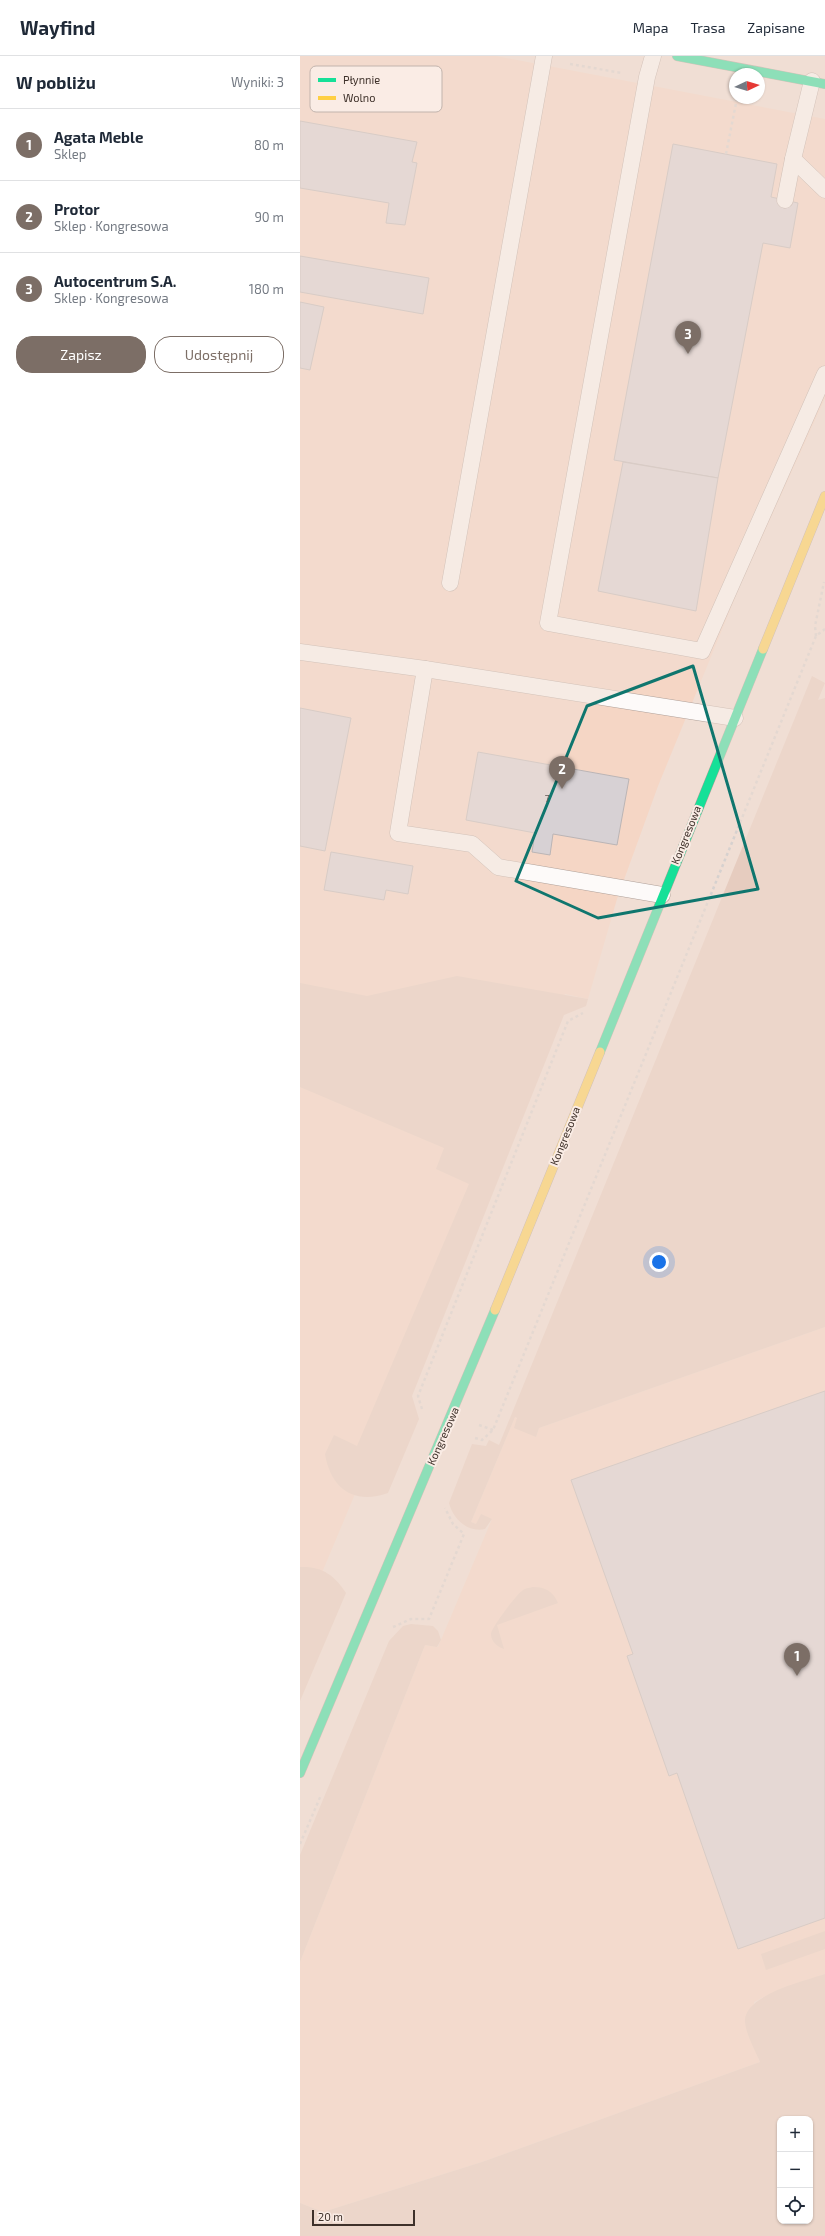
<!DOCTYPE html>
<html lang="pl">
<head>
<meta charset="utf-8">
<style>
  body { margin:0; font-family:"Exo 2",sans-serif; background:#f6f6f7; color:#1f2937 }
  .controls { position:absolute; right:12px; bottom:12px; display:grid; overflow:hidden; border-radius:8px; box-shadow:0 1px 3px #0004 }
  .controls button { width:36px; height:36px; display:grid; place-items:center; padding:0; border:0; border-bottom:1px solid #e0e1e3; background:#fff; color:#1f2937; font:20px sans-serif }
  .compass { position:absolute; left:429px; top:12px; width:36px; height:36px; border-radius:50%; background:#fff; box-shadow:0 1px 3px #0004; rotate:86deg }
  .scale { position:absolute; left:12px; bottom:10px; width:103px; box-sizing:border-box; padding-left:4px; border:2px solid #3e312a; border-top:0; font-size:11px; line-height:14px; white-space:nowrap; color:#3e312a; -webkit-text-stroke:3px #faece5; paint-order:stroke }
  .you { position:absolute; left:359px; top:1206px; width:14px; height:14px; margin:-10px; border:3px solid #fff; border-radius:50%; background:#1a73e8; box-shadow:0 0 0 6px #1a73e833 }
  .badge { display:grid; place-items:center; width:26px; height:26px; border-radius:50%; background:#7c6e66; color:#fff; font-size:13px; font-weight:700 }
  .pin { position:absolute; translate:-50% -33px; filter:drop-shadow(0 1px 2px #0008) }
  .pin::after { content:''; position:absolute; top:21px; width:14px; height:12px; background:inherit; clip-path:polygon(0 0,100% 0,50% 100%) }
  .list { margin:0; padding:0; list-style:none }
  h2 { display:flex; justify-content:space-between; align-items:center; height:52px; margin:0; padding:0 16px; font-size:17px }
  h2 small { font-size:13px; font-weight:400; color:#747a83 }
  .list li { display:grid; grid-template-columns:26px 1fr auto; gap:12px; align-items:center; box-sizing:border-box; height:72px; padding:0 16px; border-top:1px solid #e0e1e3 }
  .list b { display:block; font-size:15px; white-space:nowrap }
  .list p { margin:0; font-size:13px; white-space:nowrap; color:#747a83 }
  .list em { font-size:13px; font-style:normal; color:#747a83 }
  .actions { display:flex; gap:8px; padding:12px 16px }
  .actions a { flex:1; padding:9px 0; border:1px solid #7c6e66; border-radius:16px; text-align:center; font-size:14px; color:#7c6e66 }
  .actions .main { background:#7c6e66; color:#fff }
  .icon { flex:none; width:22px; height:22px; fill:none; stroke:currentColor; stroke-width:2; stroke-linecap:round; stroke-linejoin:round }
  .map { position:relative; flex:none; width:525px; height:2180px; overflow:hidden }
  header { display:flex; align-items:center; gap:24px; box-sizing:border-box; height:56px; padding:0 20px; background:#fff; border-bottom:1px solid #e0e1e3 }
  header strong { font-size:19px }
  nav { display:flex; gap:22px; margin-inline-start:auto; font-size:14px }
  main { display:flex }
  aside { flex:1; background:#fff }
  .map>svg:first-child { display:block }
  .built { fill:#f5d6c5 }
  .green { fill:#e6ccbf; fill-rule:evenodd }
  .building { fill:#d7d1d4; stroke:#bbb5b6 }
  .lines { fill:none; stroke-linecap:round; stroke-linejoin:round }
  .lane-casing { stroke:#afa099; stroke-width:17 }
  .fast-casing { stroke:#afa099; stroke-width:10 }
  .slow-casing { stroke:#afa099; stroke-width:10 }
  .path { stroke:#d6d1cf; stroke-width:2.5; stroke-dasharray:3 3; stroke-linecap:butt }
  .lane { stroke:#fdfaf9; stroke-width:16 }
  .fast { stroke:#16e098; stroke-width:9 }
  .slow { stroke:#ffcf43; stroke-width:9 }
  .marked { fill:none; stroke:#0f766e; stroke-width:3; stroke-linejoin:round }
  .labels { text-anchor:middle; stroke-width:4; stroke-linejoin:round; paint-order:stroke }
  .number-label { font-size:9px; fill:#645954 }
  .street-label { font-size:11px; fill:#3e312a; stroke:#faece5 }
  .key { fill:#faece5; stroke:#c2b4ad; stroke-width:1 }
  .key-label { font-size:11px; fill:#3e312a }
</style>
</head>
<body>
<header>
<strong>Wayfind</strong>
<nav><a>Mapa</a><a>Trasa</a><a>Zapisane</a></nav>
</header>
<main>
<aside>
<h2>W pobliżu<small>Wyniki: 3</small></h2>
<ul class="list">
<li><span class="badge">1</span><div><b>Agata Meble</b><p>Sklep</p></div><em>80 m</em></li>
<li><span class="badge">2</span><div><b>Protor</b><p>Sklep · Kongresowa</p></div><em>90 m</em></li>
<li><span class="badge">3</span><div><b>Autocentrum S.A.</b><p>Sklep · Kongresowa</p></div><em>180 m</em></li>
</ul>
<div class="actions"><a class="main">Zapisz</a><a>Udostępnij</a></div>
</aside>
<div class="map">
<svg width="525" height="2180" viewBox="0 0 525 2180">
  <rect width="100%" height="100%" fill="#f0ded4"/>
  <g class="built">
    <path d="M0,0H196L525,63V342L440,530L358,730L317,843L288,943L265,938L0,1569Z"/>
    <path d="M525,1271V1918L468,1939L454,1946L458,2002L460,2006L182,2106L23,2156L0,2147V1906L125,1589L138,1591L192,1463L176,1468L171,1466L215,1361L236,1381L239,1372Z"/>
  </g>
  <g class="green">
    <path d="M512,620L525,627L518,644L525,642V1271L239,1372L236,1381L214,1372L217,1362L215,1361L171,1466L176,1468L181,1458L192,1463L185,1473C168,1477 153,1463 149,1447L172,1388L186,1390L189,1384L199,1389Z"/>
    <path d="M157,920L288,943L286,950L264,959L112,1340L119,1363L88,1437C54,1449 31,1433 25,1398L34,1379L57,1390L169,1128L136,1113L144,1092L0,1031V927L67,940Z"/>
    <path d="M0,1511C22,1510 34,1519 46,1537L0,1645Z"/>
    <path d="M233,1531C245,1531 253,1535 258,1547L197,1569L204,1593C198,1591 191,1586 191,1578C192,1571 216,1539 222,1535C225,1532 229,1532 233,1531Z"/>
    <path d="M111,1568L133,1570L138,1575L141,1584L137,1591L125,1589L0,1906V1799L89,1585L103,1570Z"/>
    <path d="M525,1875V1893L466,1914L461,1898Z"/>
    <path d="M525,1918V2180H0V2147L23,2156L182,2106L460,2006C455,1994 446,1978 445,1966C443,1939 505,1925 525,1918ZM480,2063H510V2165H480Z"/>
  </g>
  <g class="building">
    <path d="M0,65L117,86L112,106L117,107L105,169L86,167L89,147L0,132Z"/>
    <path d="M373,88L477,108L471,141L498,147L490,192L463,187L418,422L314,404Z"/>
    <path d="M0,200L129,222L123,258L0,236Z"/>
    <path d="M0,246L24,251L10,314L0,312Z"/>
    <path d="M323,406L418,422L396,555L298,535Z"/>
    <path d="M0,652L51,662L25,795L0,790Z"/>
    <path d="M178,696L329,723L317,789L253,778L250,799L232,796L235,777L166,764Z"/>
    <path d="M31,796L113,810L108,838L86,834L84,844L24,834Z"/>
    <path d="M525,1335V1862L438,1893L377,1717L369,1720L327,1600L333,1598L271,1424Z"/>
  </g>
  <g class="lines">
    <g class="lane-casing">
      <g id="lane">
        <path d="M353,0L347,21L248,567L402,595L525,318"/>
        <path d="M512,25L493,103L525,134"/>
        <path d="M485,144L493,103"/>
        <path d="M150,527L244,0"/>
        <path d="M0,596L125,613L435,662"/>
        <path d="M125,613L98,777L172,788L198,811L362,839"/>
      </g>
    </g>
    <g class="fast-casing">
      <g id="fast">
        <path d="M377,0L525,28"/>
        <path d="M300,996L463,593"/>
        <path d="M0,1717L195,1254"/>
      </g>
    </g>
    <g class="slow-casing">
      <g id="slow">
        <path d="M463,593L525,440"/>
        <path d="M195,1254L300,996"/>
      </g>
    </g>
    <g class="path">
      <path d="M270,8L322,17"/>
      <path d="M426,98L437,42"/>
      <path d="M516,580L515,570L524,526"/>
      <path d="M122,1353L118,1340L268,965L283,957"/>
      <path d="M179,1369L193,1374"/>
      <path d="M175,1382L182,1384L193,1374L516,580L525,573"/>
      <path d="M93,1571L111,1563H129L164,1478L153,1468L145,1452"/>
      <path d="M0,1788L21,1739"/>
    </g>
    <use href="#lane" class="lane"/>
    <use href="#fast" class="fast"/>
    <use href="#slow" class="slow"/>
  </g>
  <path d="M0 0H525V2180H0ZM393,610L458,833L298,862L216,825L287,650Z" fill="#f0ded4" fill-opacity=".55" fill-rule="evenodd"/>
  <path class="marked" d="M393,610L458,833L298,862L216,825L287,650Z"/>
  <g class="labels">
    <g class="number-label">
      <text x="247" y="746">7</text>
    </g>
    <g class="street-label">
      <text transform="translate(386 779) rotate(-68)" y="4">Kongresowa</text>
      <text transform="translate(265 1080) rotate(-68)" y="4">Kongresowa</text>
      <text transform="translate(143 1380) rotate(-66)" y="4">Kongresowa</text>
    </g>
  </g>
  <rect x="10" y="10" width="132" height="46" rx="6" class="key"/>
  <rect x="18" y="22" width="18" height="4" fill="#16e098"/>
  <rect x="18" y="40" width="18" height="4" fill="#ffcf43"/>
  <g class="key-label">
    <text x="43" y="28">Płynnie</text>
    <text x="43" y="46">Wolno</text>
  </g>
</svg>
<div class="controls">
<button>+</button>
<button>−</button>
<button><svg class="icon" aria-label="locate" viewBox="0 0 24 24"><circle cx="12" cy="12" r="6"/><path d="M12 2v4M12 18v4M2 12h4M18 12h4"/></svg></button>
</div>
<svg class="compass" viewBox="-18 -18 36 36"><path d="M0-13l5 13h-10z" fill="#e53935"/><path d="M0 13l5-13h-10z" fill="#747a83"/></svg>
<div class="scale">20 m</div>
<div class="you"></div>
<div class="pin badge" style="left:497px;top:1620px">1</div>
<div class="pin badge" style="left:262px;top:733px">2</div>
<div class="pin badge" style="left:388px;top:298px">3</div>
</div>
</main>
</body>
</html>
